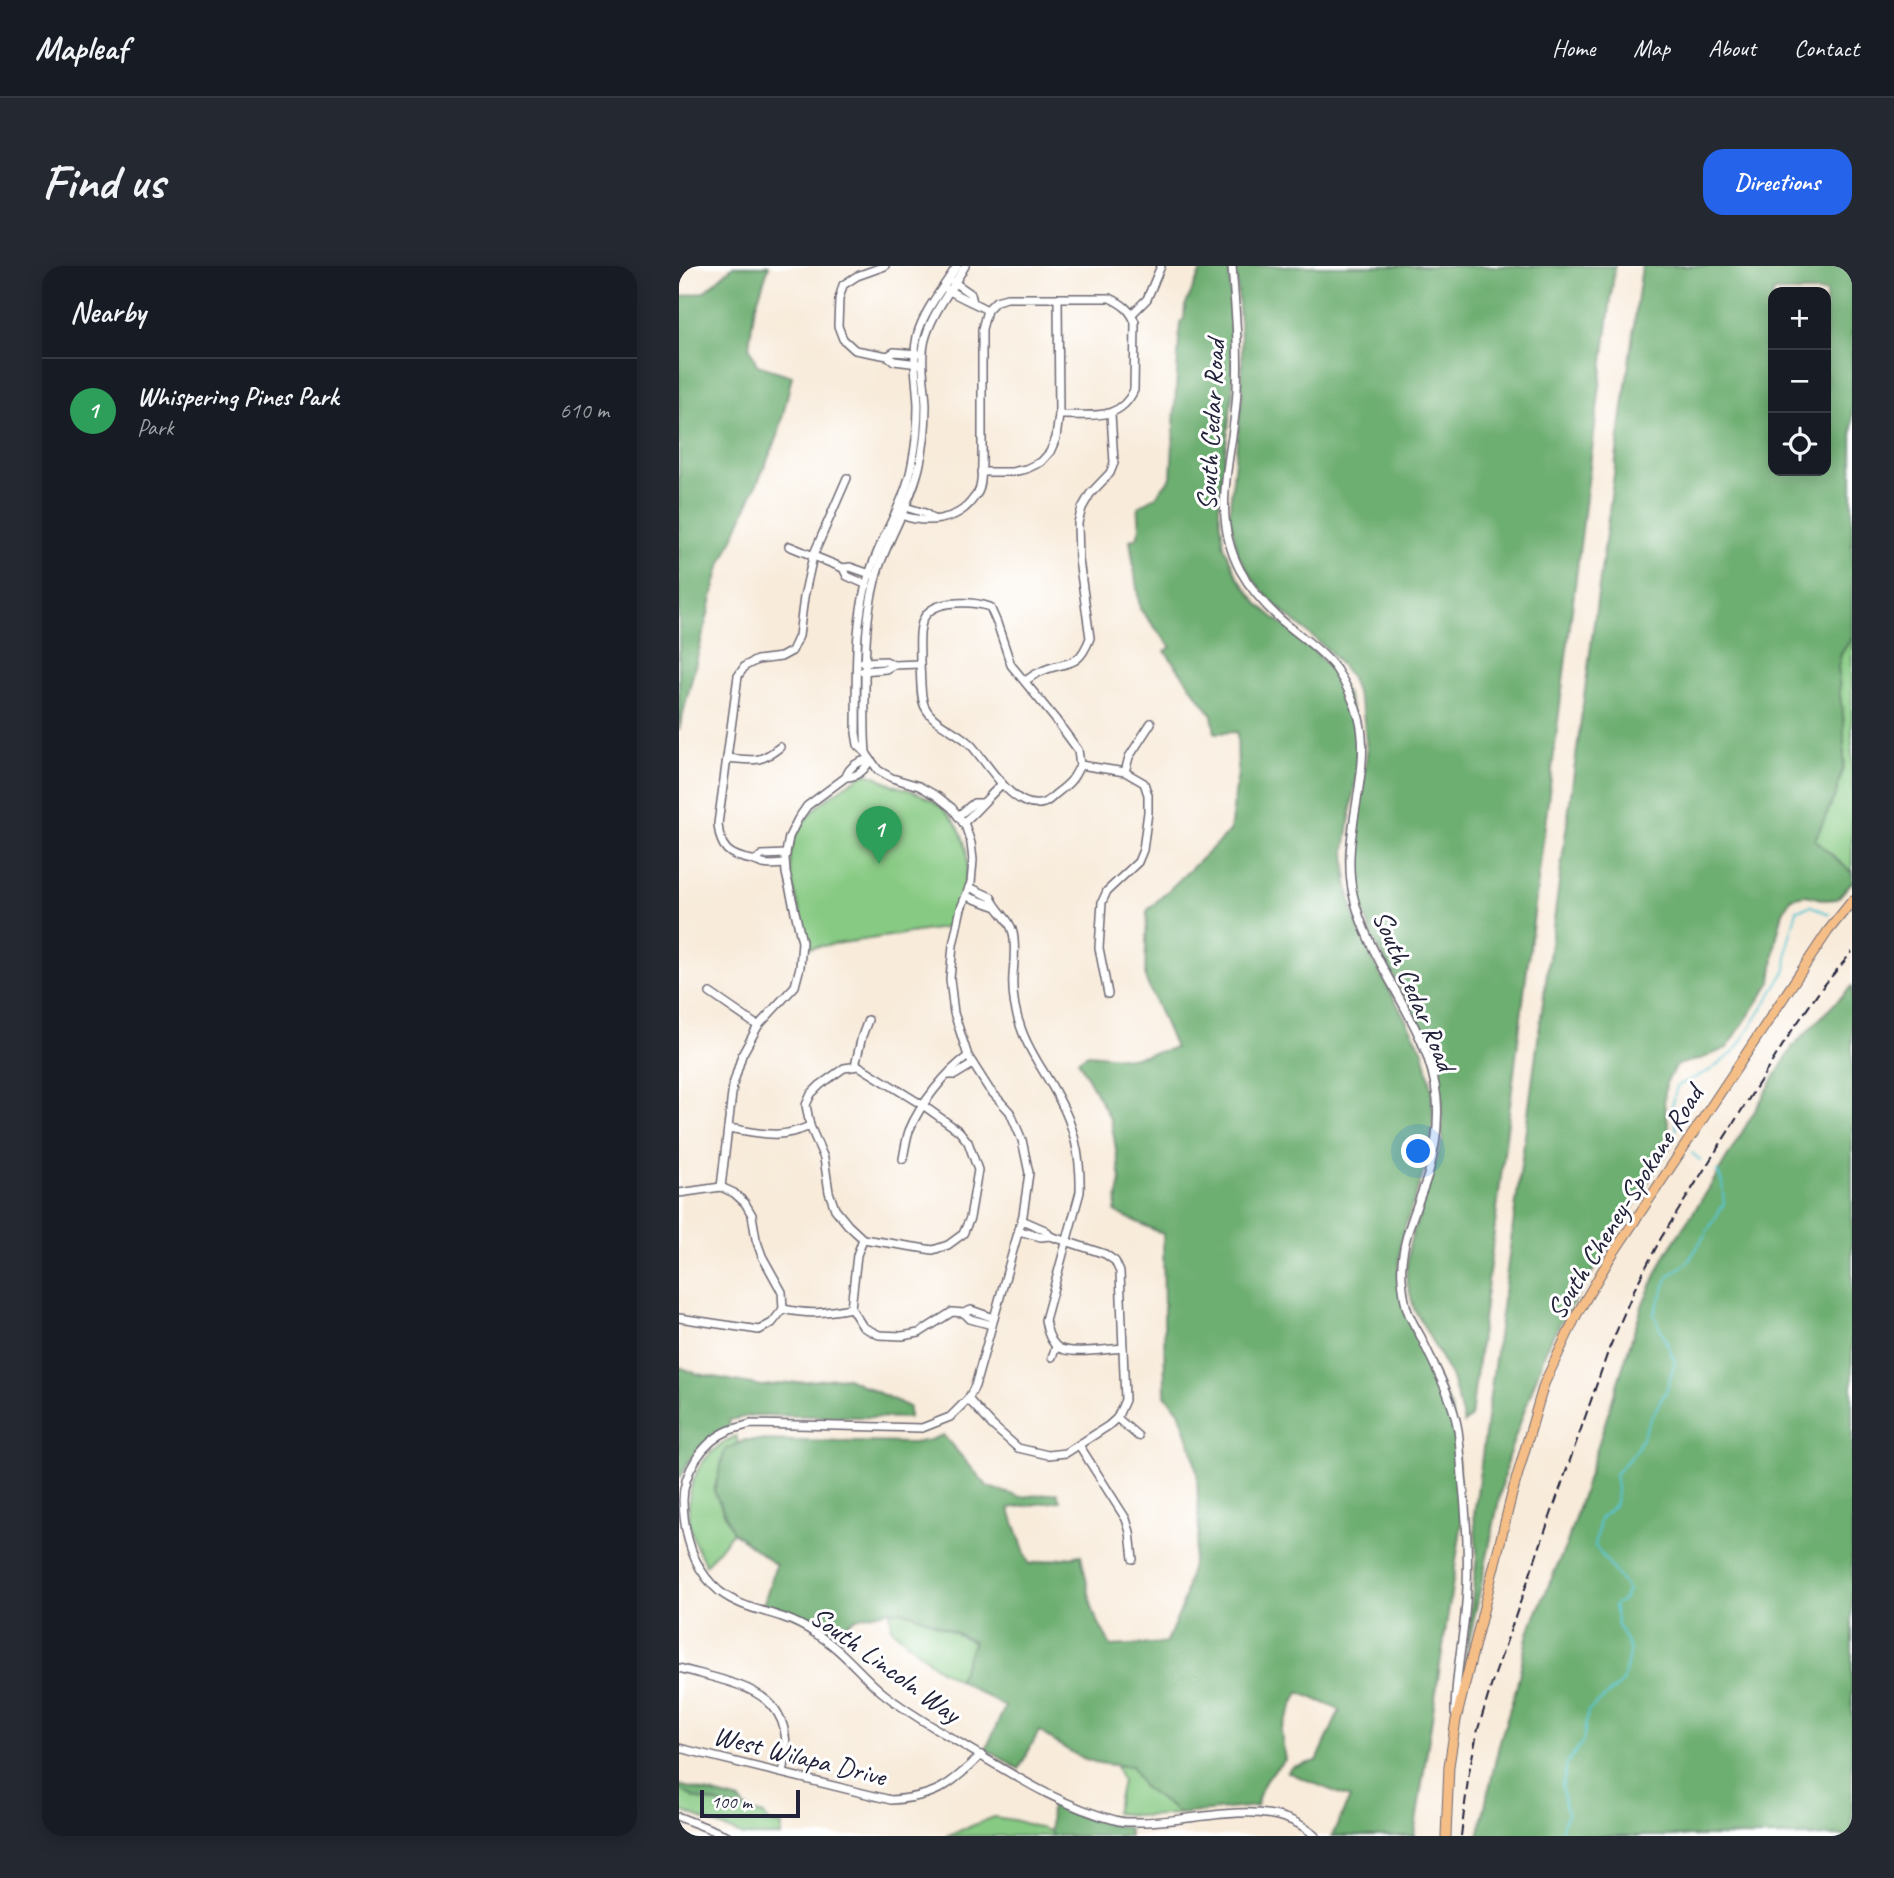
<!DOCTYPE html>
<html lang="en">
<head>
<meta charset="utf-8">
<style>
  body { margin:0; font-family:Caveat,sans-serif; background:#242831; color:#f1f3f6 }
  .controls { position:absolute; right:21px; top:21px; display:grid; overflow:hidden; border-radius:14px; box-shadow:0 4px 18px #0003 }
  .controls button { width:63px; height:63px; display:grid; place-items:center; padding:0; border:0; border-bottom:2px solid #363941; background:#171b24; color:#f1f3f6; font:35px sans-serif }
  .scale { position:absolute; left:21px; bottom:18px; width:100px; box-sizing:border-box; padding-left:7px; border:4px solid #22223b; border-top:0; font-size:19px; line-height:24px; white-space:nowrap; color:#22223b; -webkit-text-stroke:5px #fff; paint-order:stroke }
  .you { position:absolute; left:740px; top:886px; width:24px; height:24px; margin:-18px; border:5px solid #fff; border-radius:50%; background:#1a73e8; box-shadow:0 0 0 10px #1a73e833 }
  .badge { display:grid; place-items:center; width:46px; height:46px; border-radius:50%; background:#2563eb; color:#fff; font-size:23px; font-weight:700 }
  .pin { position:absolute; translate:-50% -58px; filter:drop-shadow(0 2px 4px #0008) }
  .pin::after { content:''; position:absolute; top:37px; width:24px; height:21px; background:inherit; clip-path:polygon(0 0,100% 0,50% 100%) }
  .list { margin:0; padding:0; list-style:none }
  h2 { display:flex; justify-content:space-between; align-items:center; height:91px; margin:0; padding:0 28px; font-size:30px }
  h2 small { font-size:23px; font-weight:400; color:#9ea1a6 }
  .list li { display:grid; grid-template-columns:46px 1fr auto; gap:21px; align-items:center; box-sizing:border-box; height:105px; padding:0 28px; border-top:2px solid #363941 }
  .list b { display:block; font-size:26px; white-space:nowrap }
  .list p { margin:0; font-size:23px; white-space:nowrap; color:#9ea1a6 }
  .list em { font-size:23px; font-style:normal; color:#9ea1a6 }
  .icon { flex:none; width:38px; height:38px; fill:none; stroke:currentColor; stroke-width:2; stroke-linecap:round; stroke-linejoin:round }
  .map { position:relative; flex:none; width:1173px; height:1570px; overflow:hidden; border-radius:21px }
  header { display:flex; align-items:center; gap:42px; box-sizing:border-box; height:98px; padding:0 35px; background:#171b24; border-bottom:2px solid #363941 }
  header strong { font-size:33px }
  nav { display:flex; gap:38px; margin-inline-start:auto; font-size:24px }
  .intro { display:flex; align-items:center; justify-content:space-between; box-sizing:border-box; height:168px; padding:0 42px }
  h1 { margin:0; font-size:49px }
  .button { padding:18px 32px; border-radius:21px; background:#2563eb; color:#fff; font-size:24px; font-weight:700 }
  main { display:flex; gap:42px; padding:0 42px }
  aside { flex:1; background:#171b24; border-radius:21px; box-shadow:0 4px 18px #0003 }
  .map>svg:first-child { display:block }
  .green { fill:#87ca83; stroke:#54765f; stroke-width:2 }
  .forest { fill:#6dae71; stroke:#486856; stroke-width:2; fill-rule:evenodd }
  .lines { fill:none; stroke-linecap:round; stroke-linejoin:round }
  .stream { stroke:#59c5d2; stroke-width:2 }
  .minor-casing { stroke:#6d6873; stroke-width:10 }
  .major-casing { stroke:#6d6873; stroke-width:11 }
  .minor { stroke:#fff; stroke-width:7 }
  .major { stroke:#f6be87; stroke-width:9 }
  .rail { stroke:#22223b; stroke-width:2; stroke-dasharray:10 5; stroke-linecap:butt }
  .labels { text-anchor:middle; stroke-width:6; stroke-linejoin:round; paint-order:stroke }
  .street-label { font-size:28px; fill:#22223b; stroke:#fff }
</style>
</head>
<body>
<header>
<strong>Mapleaf</strong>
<nav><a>Home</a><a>Map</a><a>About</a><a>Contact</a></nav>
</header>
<div class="intro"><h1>Find us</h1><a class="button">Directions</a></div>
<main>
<aside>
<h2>Nearby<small></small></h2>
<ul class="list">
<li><span class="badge" style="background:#2e9e5b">1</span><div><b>Whispering Pines Park</b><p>Park</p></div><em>610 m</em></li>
</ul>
</aside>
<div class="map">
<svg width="1173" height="1570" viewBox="0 0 1173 1570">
  <rect width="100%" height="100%" fill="#fff"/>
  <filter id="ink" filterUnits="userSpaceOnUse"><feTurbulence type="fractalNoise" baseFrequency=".0143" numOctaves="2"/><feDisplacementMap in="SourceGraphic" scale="14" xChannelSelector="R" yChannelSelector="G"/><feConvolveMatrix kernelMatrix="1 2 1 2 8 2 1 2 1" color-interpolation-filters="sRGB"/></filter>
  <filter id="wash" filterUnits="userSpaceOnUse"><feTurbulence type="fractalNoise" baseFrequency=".00686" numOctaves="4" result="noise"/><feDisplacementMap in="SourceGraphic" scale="28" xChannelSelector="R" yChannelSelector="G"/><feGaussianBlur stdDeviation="1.57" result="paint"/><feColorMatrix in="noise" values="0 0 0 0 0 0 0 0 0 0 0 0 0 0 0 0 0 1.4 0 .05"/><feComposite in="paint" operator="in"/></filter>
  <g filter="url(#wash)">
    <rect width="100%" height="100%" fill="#f8ebda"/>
    <g class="green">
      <path d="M1173,371V607L1136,574L1158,525L1165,496V457L1161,430L1159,400L1162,388Z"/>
      <path d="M186,507C196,508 209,518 220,521C261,531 291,559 288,604C286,623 277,643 271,661L129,682C127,659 117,637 113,614C103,557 145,533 186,507Z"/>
      <path d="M57,1170L59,1177L46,1184L35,1225L54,1266L27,1299C23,1291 18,1283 15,1275C1,1231 14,1190 57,1170Z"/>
      <path d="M211,1344L233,1347L295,1376L279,1414L258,1402L213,1363Z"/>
      <path d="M437,1500H453L463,1520L501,1548L466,1550L436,1547L443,1515Z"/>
      <path d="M0,1523L16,1532L85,1549L92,1557L103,1559L102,1570H65L0,1544Z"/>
      <path d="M315,1551L335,1554L371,1565L373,1570H267Z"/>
    </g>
    <g class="forest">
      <path d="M54,0H90L75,45L70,80L78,99L113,110L99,170L40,304L0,464V31L25,26Z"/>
      <path d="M524,0H550L554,86V125L542,217L540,244L545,280L558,310L579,338L635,385L654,405L669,431L676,456L679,479L678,505L666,584L668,616L675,650L689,685L744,785L753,822L754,862L745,905L722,973L719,1010L726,1045L772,1141L777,1177L783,1256L735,1570H653L671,1532L608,1506L613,1501L638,1495L661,1444L620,1426L602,1465L606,1494C590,1509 581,1517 578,1540L501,1548L463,1520L452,1500C408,1500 395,1489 360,1465L340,1503L307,1483L326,1441L279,1414L295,1375L233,1347L211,1344L177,1352L151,1368C130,1355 109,1346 84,1339L97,1299L54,1266L35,1225L46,1184L66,1174L234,1177L251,1174L264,1169L309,1221L341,1231L378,1227L381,1235L330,1242L350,1298L402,1289L414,1346L432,1380L487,1377L503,1341L520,1267L518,1207L513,1183L500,1145L486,1129L484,968L436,946L442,913L432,854L399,794L409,788L452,792L496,782L466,712L468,645L551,565L559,506L558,466L536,467L533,449L486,385L492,381L461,343L451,274L458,272L461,261L459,241L476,231L492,211L501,56L505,53L506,40Z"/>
      <path d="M557,0H936L792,1151L785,1157L773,1112L735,1043L727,1012L730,980L763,875V830L753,784L694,672L680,634L675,594L688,486L684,446L671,410L649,384L594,337L574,313L559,288L550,248L563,131V87Z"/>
      <path d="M963,0H1173V371L1162,388L1159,400L1161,430L1165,457V496L1158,525L1136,574L1173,607V616L1158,633L1146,634L1127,629L1112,632L1104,646L1097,674L1092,716L1048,782L1024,792L998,799L987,817L985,837L993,877L870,1076L829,1191L786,1396L798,1289L795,1249ZM1094,26H1147V205H1094Z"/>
      <path d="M1173,720V1570H799L821,1475L838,1419L849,1367L888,1277L964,1037L986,989L1029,924L1114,780Z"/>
      <path d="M0,1101L19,1108L83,1120L166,1111L230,1141V1152L76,1149L50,1154L51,1160C24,1176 16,1181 2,1211L0,1210Z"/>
      <path d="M0,1519L61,1535L70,1545L16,1532L0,1523Z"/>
      <path d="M372,1537C397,1550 422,1558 450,1562V1570H373L371,1565Z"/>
    </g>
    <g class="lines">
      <g class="stream">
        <path d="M998,864L993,840L998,820L1030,805L1054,787L1071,762L1107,704L1109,677L1118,644L1132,640L1150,648"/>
        <path d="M1013,887L1021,894"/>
        <path d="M880,1570L888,1548L883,1521L888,1498L904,1475L909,1445L944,1416L951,1384L939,1359L935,1339L945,1333L949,1324L916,1280L921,1253L937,1237L938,1222L936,1208L957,1185L971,1154L987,1125L996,1096L975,1048L990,1010L1009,996L1045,938L1043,916L1038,905"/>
      </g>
    </g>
  </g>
  <g filter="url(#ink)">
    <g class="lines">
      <g class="minor-casing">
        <g id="minor">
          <path d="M206,0L178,10L164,19L160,33L159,60L164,73L176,84L209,90L215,95L240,98"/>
          <path d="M278,0C264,22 245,44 238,70C233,93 238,115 239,139C239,158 237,179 233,198C226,238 200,273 189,312C174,362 178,415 177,467L179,479L187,487L199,504L213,512L240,520L258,530L273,542L286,559L292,577L294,594L292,617L282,642L274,679L271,713L275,747L289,790L310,823L331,846L343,874L350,907L344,949L296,1120L289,1133L271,1151L243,1162L72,1158C65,1160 58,1162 51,1164C24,1175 4,1206 4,1235C5,1269 13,1302 40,1325C59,1340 82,1344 103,1351C115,1355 127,1361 137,1368C163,1383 181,1408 204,1427C230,1448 260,1464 289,1482C336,1510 382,1540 436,1554C444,1557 453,1556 462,1556C516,1557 593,1527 636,1570"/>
          <path d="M553,0C556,41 560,82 558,123C556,187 529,243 561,304C571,322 585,338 600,352C619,369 642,383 657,403C667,418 675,435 680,452C694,507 661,569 674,628C690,701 751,758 758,833C760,859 756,885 749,909C738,943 720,976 723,1013C724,1023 725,1034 728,1043C731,1053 737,1062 742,1071C756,1102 773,1130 779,1164C781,1179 782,1194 783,1210C788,1255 791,1302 786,1348C783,1381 776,1414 776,1447"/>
          <path d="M273,15L292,28L294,36"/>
          <path d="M268,23C281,32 294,36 308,44L317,35L328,32H431C443,38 451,43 456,56L455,124C440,157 410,148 380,149"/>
          <path d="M453,48L468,33L482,0"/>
          <path d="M209,90L215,86L238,88"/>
          <path d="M302,206H333L347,203L362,196L371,186L377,172L380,149L379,32"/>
          <path d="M226,241L246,247L254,253"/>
          <path d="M222,249C246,258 278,256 294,233C296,230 299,228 300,224C304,214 303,188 303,176C303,138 303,101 303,63L308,44"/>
          <path d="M110,280L164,302L171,301L194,309"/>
          <path d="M164,302L168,310L188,319"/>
          <path d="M184,396L207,395L214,399L241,398C241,365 235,339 277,337C290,336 299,337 311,341L318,357L332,399L377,454L399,484L401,499"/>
          <path d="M241,398C242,409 241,433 246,441C255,459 278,464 292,479C308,496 335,547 365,537C369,536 374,530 378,527C391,517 394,514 401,499"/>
          <path d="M184,405L207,403L214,399"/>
          <path d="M346,415C351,412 355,408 361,406C387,393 398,406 411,372L400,294L399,257L403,242L411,228L431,207L435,197L432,148"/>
          <path d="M187,486C185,465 186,444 186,422C186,381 187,341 200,301C212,267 231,238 240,202C245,182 247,159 247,139C246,116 240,92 247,70C255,44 273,23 286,0"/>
          <path d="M48,492C74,494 80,498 101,481"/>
          <path d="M401,499L446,506L465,517L469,529V546L464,584L459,596L428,625L423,636L420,682L429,728"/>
          <path d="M446,506L450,491L472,457"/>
          <path d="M167,511C178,511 186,504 191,494"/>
          <path d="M279,550L295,537H303"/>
          <path d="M284,557C298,545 309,531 323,518"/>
          <path d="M77,594L83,589L107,588"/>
          <path d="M106,598C99,598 91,600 84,598C80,597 77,595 73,594C50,590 41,583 39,558L59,410L66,400L78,394L102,391L113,385L120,370L125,331L134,290L168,212"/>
          <path d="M290,621L312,631C317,645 331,652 334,667C337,681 335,695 334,709C333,726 336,746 342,762C351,789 368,808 380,833C396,862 402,893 401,926L366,1054C368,1064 370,1073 377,1080C387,1090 429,1083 444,1082"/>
          <path d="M287,630L315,640"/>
          <path d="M31,727L79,760"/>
          <path d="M176,800L183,770L189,754"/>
          <path d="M180,800L245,840L280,865L289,876L299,904L291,952L284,968L269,979L254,984L184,973L169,959L156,943L150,926L145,892L131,860L127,839L132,828L141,819L165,802Z"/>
          <path d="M270,809H276L294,798"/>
          <path d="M49,862C82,867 99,874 131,860"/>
          <path d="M224,893C226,883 227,874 230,865C241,838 267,806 289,790"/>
          <path d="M42,921L54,819L63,789L79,760L116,720L121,701L123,676L107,607L106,592L110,571L119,553L128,540L167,511C170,500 181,494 191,494"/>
          <path d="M42,921L55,927L66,937L73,949L77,973L83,990L103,1026L104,1043"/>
          <path d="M0,927L42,921"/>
          <path d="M343,954L366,964L371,970"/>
          <path d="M184,973L178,989L172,1042L184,1061L200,1069L223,1070L240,1067L273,1046L285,1047L292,1044L315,1052"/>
          <path d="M104,1043C131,1049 145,1047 172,1042"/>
          <path d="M285,1047L291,1053L313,1059"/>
          <path d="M0,1052L80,1064L93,1057L104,1043"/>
          <path d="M373,1091L377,1081"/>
          <path d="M289,1133L314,1160L339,1182L369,1189L387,1187L429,1160L438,1152L446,1134L441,1006L436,995L426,988L371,970L362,971L340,965"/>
          <path d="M438,1152L459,1170"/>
          <path d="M400,1179L447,1253L451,1266L454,1293"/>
          <path d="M0,1402C63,1420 121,1424 104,1507"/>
          <path d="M0,1482L212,1534C256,1531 271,1520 302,1489"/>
          <path d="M0,1551L49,1570"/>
        </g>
      </g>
      <g class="major-casing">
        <path id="major" d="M767,1570L770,1500L777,1454L833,1228L865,1118L898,1048L931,992L1149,665L1173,635"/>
      </g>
      <use href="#minor" class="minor"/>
      <use href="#major" class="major"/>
      <path class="rail" d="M782,1570L790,1506L799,1463L814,1414L930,1083L955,1024L982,972L1112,766L1142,723L1173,686"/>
    </g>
  </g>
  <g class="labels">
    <g class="street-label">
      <text transform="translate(531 159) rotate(-87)" y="10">South Cedar Road</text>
      <text transform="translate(736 724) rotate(67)" y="10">South Cedar Road</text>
      <text transform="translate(945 936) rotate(-58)" y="10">South Cheney-Spokane Road</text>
      <text transform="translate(207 1398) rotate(36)" y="10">South Lincoln Way</text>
      <text transform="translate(121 1489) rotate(14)" y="10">West Wilapa Drive</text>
    </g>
  </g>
</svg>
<div class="controls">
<button>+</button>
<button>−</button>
<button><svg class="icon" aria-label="locate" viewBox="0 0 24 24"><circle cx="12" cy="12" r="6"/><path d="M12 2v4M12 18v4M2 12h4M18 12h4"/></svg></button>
</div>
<div class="scale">100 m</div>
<div class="you"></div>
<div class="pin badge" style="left:200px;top:598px;background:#2e9e5b">1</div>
</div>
</main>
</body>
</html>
